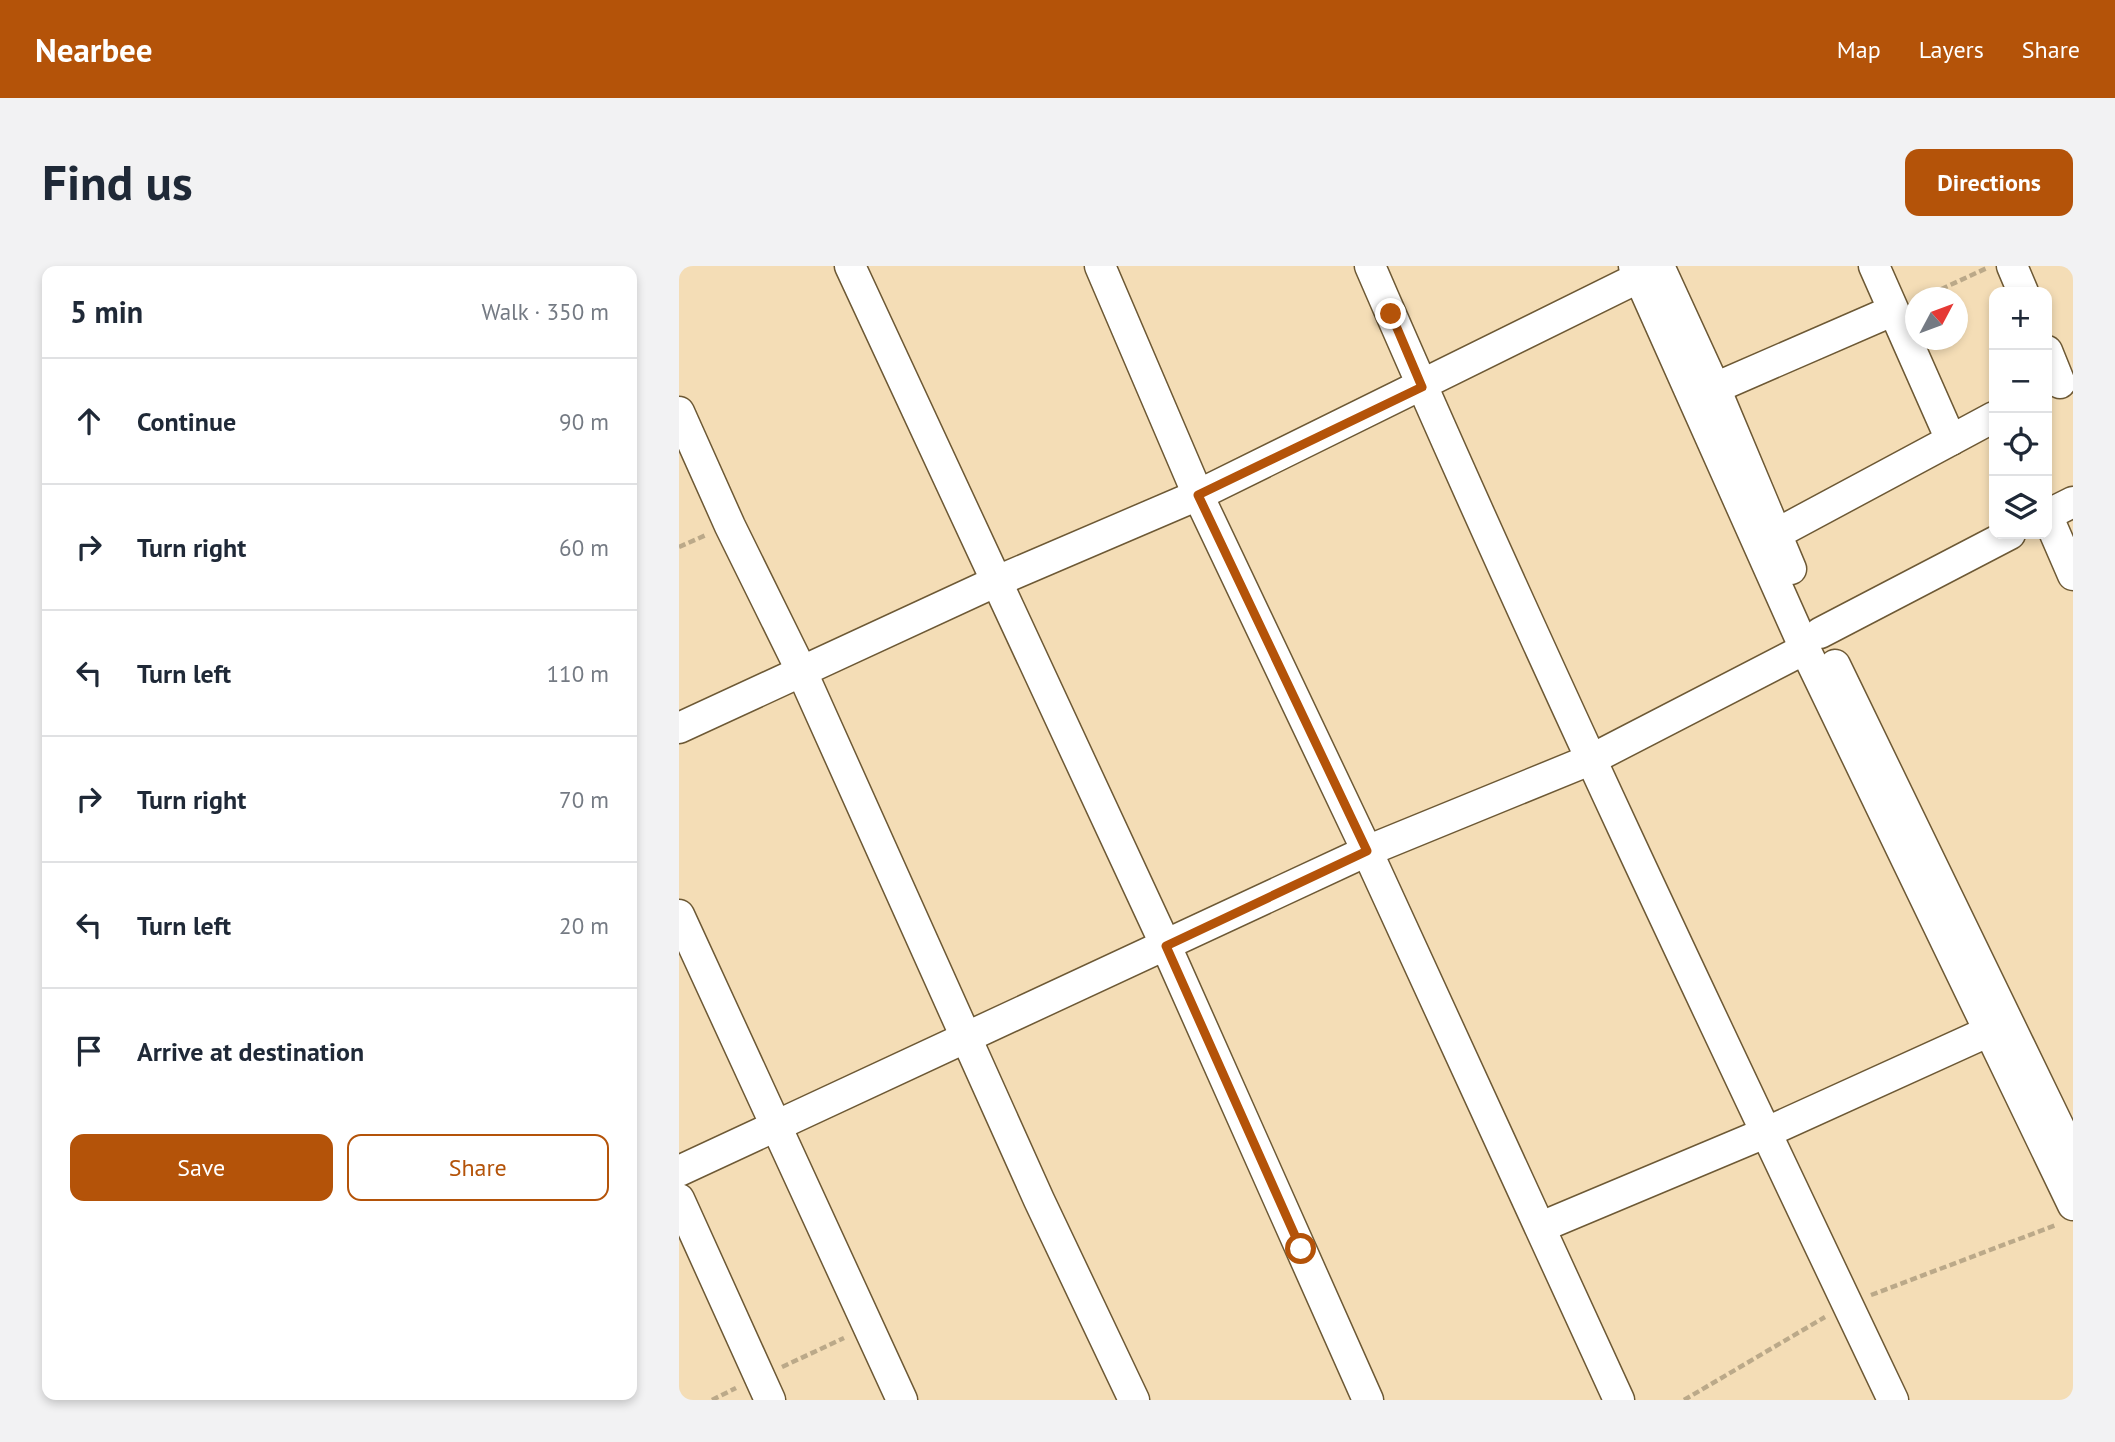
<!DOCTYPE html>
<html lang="en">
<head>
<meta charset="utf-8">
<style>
  body { margin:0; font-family:"PT Sans",sans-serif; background:#f2f2f3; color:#1f2937 }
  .controls { position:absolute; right:21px; top:21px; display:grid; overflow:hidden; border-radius:14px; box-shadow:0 4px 10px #0003 }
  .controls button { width:63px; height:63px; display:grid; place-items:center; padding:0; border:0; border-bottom:2px solid #e0e1e3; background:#fff; color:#1f2937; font:35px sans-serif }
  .compass { position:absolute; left:1226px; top:21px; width:63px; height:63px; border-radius:50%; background:#fff; box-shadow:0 4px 10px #0003; rotate:49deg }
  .stop { position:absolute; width:21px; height:21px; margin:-16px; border:5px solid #b45309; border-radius:50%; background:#fff }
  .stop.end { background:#b45309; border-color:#fff; box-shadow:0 2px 7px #0008 }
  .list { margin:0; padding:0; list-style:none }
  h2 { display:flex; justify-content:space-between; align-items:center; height:91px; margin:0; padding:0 28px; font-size:30px }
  h2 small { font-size:23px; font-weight:400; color:#747a83 }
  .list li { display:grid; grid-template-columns:46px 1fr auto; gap:21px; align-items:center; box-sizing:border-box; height:126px; padding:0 28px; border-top:2px solid #e0e1e3 }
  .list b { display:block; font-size:26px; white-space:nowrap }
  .list em { font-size:23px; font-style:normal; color:#747a83 }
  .actions { display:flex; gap:14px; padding:21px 28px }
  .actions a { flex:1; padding:16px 0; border:2px solid #b45309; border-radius:14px; text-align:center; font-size:24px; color:#b45309 }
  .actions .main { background:#b45309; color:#fff }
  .icon { flex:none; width:38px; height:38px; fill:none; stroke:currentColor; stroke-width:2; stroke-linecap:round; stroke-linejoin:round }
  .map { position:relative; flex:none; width:1394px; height:1134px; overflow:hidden; border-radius:14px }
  header { display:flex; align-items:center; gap:42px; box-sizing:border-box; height:98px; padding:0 35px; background:#b45309; color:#fff }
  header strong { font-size:33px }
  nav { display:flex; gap:38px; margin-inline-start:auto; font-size:24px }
  .intro { display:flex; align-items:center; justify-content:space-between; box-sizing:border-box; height:168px; padding:0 42px }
  h1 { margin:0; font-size:49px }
  .button { padding:18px 32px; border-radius:14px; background:#b45309; color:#fff; font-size:24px; font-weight:700 }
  main { display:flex; gap:42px; padding:0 42px }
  aside { flex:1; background:#fff; border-radius:14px; box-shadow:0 4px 10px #0003 }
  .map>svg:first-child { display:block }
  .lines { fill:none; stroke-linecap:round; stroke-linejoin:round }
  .minor-casing { stroke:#6d5935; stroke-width:33 }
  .path { stroke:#bba989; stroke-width:4.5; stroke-dasharray:7 3.5; stroke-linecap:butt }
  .minor { stroke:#fff; stroke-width:30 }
  .route { stroke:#b45309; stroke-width:9 }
</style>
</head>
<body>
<header>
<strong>Nearbee</strong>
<nav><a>Map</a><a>Layers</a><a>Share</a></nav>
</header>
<div class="intro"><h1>Find us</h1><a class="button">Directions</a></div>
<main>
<aside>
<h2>5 min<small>Walk · 350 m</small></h2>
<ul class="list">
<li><svg class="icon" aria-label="ahead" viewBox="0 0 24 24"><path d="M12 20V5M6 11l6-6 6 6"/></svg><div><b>Continue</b></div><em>90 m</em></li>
<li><svg class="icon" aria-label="right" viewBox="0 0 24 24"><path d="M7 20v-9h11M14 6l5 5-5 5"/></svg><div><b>Turn right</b></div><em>60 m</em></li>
<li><svg class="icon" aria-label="left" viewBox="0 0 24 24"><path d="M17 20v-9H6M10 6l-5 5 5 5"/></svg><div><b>Turn left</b></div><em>110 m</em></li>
<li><svg class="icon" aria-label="right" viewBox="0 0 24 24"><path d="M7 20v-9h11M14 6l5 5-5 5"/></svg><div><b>Turn right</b></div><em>70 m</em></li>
<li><svg class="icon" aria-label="left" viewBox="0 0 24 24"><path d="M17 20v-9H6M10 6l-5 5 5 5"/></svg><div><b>Turn left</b></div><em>20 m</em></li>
<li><svg class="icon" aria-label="arrive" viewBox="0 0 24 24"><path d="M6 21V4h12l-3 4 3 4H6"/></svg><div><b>Arrive at destination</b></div></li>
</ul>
<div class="actions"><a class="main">Save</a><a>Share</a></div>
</aside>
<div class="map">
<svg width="1394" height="1134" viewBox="0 0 1394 1134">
  <rect width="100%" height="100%" fill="#f4ddb6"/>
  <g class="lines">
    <g class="minor-casing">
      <g id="minor">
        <path d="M171,0L487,680L689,1134"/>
        <path d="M421,0L519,229L688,585L940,1134"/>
        <path d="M691,0C856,382 1035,758 1214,1134"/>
        <path d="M955,0L1126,383L1394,939"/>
        <path d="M980,0L1036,122L1112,303"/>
        <path d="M1195,0L1272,174"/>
        <path d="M1333,0L1344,26"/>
        <path d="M1368,85L1381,117"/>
        <path d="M1036,122L1213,45"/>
        <path d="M0,146L51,260L122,404L360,934L455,1134"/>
        <path d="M1368,249L1394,309"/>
        <path d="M1368,249L1394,236"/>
        <path d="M1097,268L1315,151"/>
        <path d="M1141,367L1331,268"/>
        <path d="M1156,399L1394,890"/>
        <path d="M0,462L316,316L519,229L981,1"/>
        <path d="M0,649L223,1134"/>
        <path d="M0,905L688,585L913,493L1126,383"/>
        <path d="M0,933L91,1134"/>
        <path d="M862,961L1086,867L1326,758"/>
      </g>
    </g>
    <g class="path">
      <path d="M1243,32L1308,2"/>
      <path d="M0,281L27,269"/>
      <path d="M1192,1029L1377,959"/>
      <path d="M103,1101L165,1072"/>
      <path d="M33,1134L57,1122"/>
      <path d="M1005,1134L1146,1051"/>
    </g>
    <use href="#minor" class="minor"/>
  </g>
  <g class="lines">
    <path class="route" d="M622,983L487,680L688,585L519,229L743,121L712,48"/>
  </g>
</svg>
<div class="controls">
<button>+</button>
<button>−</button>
<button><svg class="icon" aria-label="locate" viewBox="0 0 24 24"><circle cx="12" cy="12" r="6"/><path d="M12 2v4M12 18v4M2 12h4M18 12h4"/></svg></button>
<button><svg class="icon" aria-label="layers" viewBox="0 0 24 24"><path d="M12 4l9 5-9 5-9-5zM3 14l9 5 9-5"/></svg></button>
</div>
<svg class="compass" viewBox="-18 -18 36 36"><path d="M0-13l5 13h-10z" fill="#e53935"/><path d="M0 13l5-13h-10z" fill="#747a83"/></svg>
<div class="stop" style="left:622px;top:983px"></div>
<div class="stop end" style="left:712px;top:48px"></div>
</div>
</main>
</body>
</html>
